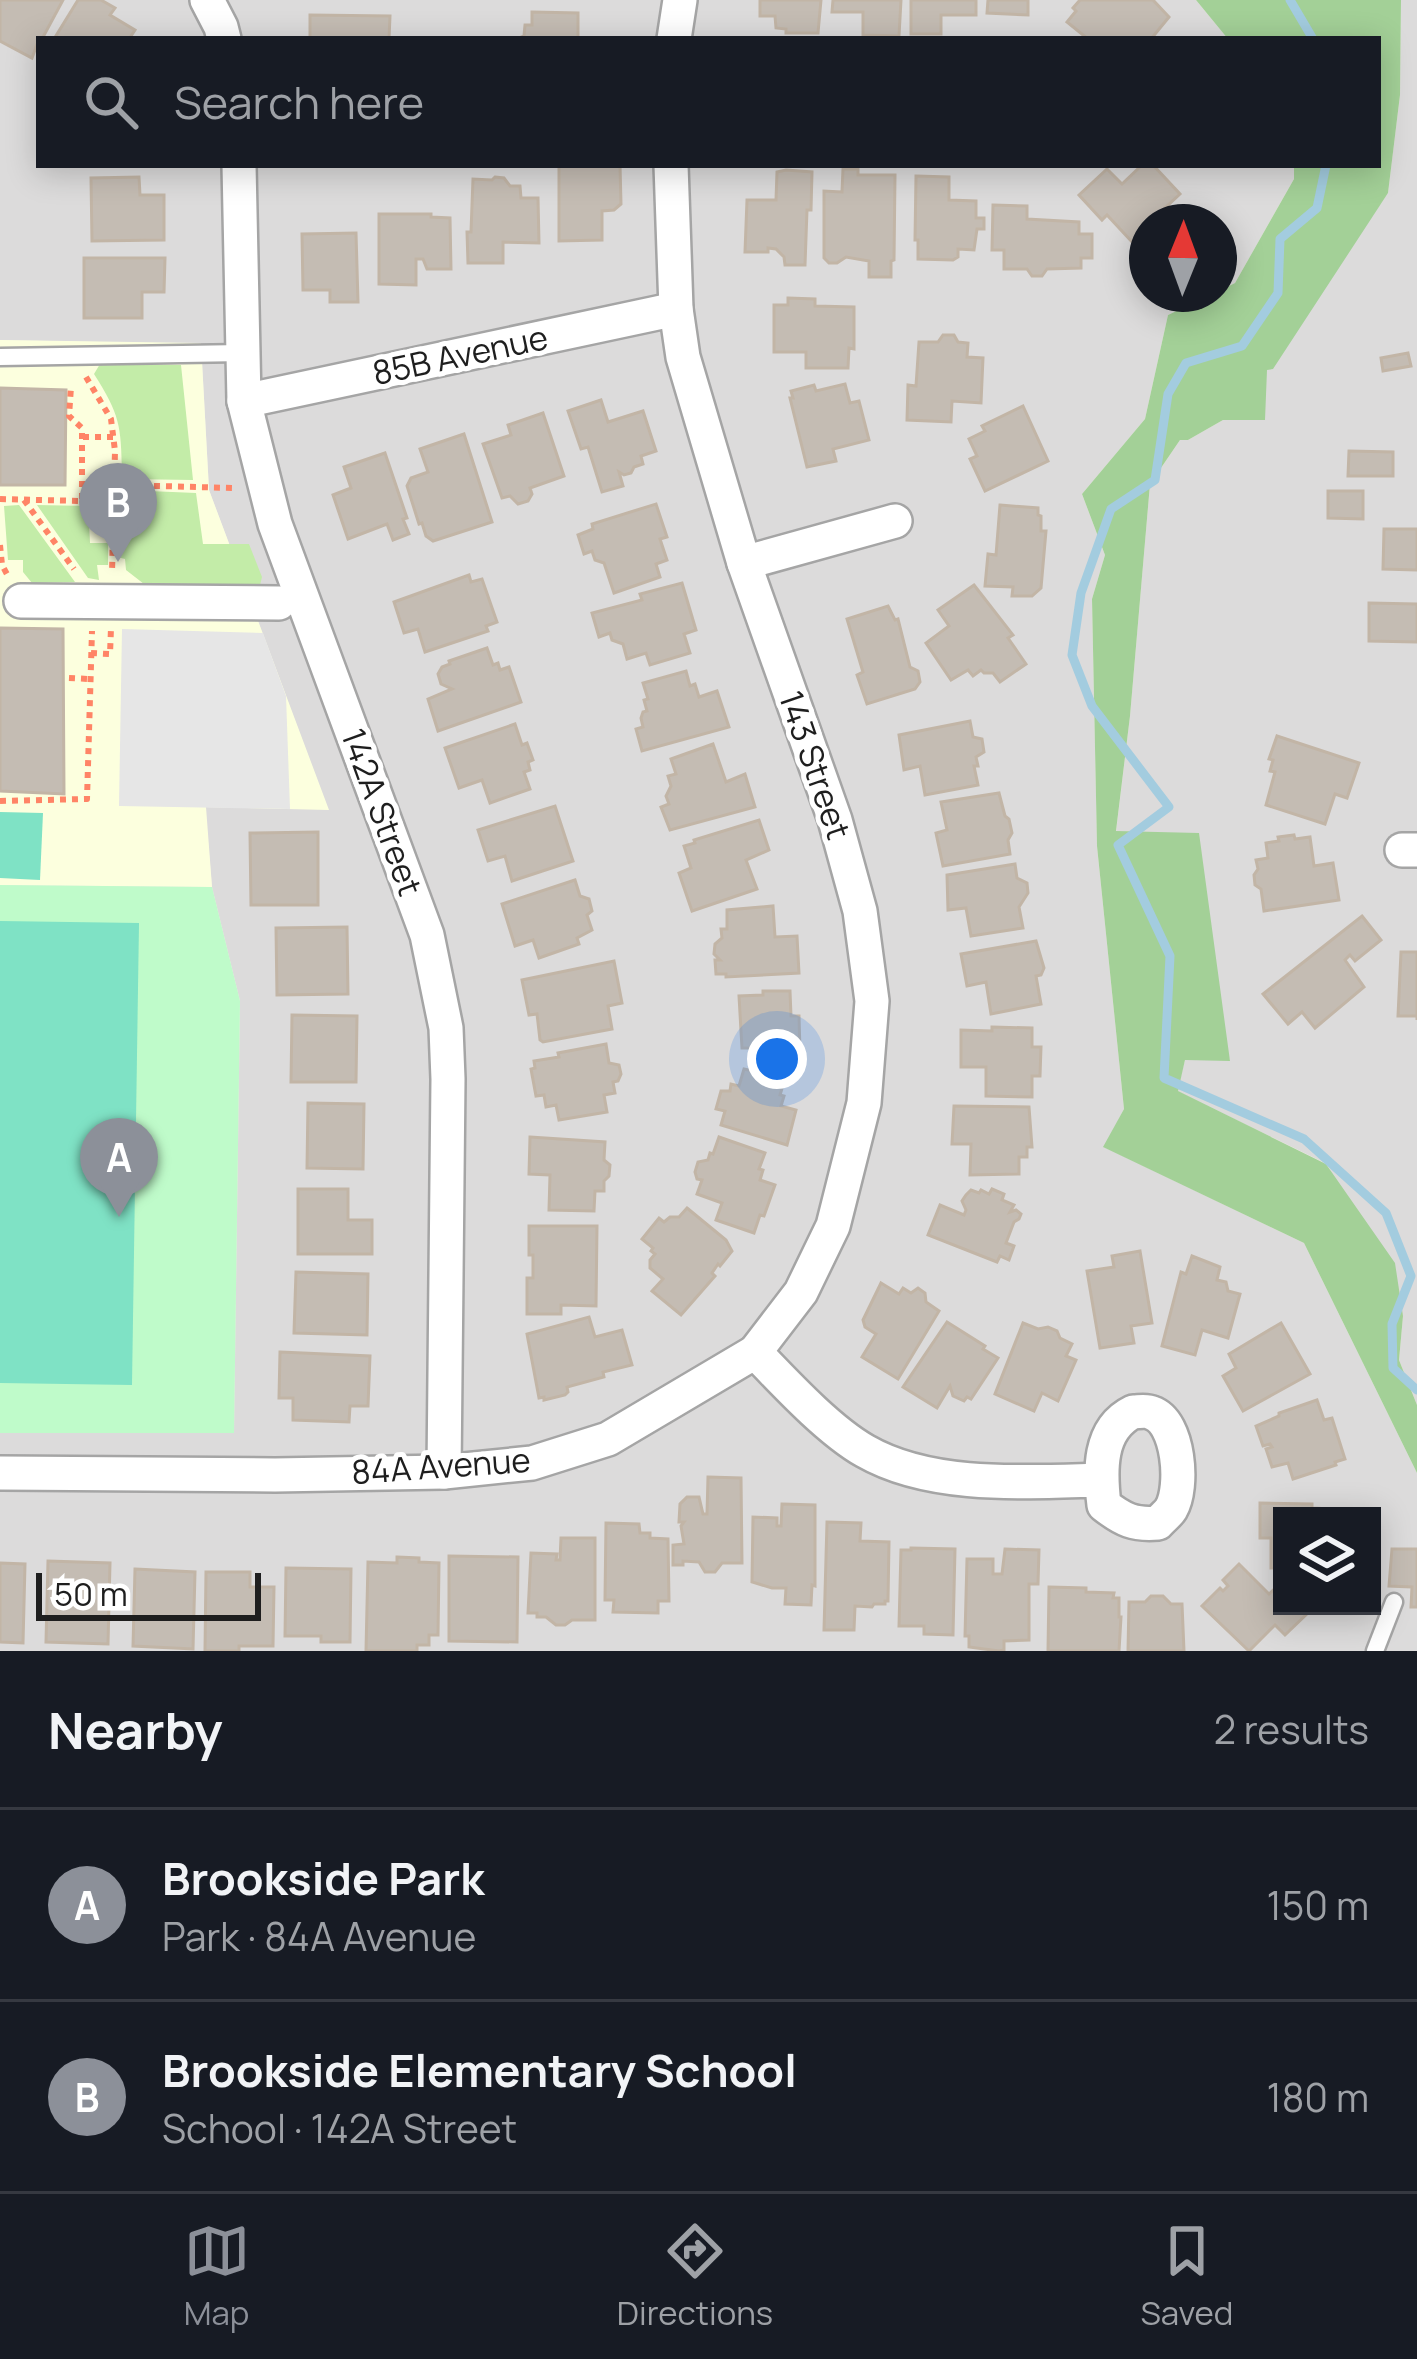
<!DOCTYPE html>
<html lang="en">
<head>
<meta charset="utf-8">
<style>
  body { margin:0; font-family:Manrope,sans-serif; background:#242831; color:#f1f3f6 }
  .controls { position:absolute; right:36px; bottom:36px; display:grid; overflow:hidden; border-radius:0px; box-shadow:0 6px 30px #0003 }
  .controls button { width:108px; height:108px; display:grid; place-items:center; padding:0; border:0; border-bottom:3px solid #363941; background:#171b24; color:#f1f3f6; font:60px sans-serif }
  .compass { position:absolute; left:1129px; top:204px; width:108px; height:108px; border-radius:50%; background:#171b24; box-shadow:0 6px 30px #0003; rotate:1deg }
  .scale { position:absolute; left:36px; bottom:30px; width:225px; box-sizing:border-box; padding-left:12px; border:6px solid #1e1e1e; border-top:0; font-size:33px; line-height:42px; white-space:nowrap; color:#1e1e1e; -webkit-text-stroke:9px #fff; paint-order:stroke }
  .you { position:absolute; left:777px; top:1059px; width:42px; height:42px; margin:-30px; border:9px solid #fff; border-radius:50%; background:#1a73e8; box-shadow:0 0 0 18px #1a73e833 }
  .badge { display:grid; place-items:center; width:78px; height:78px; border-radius:50%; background:#8c9099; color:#fff; font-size:39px; font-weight:700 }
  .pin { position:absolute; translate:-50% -99px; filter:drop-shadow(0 3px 6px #0008) }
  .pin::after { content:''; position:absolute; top:63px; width:42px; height:36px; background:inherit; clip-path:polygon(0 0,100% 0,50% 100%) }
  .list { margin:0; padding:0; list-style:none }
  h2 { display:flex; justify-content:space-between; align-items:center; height:156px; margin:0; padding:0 48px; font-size:51px }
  h2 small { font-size:39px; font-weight:400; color:#9ea1a6 }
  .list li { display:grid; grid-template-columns:78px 1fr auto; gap:36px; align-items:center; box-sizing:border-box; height:192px; padding:0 48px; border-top:3px solid #363941 }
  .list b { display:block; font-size:45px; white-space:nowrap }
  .list p { margin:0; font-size:39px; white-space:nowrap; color:#9ea1a6 }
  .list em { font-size:39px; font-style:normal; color:#9ea1a6 }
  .icon { flex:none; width:66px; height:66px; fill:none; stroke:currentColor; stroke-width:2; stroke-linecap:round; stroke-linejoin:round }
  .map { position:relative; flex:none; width:1417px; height:1651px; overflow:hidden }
  .search { position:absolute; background:#171b24; box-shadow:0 6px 30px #0003; left:36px; right:36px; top:36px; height:132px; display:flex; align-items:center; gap:30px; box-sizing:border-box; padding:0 42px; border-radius:0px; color:#9ea1a6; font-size:45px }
  .sheet { height:540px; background:#171b24 }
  nav { display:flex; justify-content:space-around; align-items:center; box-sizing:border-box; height:168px; border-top:3px solid #363941; background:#171b24; font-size:33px; color:#9ea1a6 }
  nav a { display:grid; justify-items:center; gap:6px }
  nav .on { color:#8c9099 }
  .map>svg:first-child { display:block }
  .residential { fill:#dcdbdb; fill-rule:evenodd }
  .education { fill:#fcffde }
  .grass { fill:#c3eca8 }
  .forest { fill:#a3d097 }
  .park { fill:#bffbca }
  .pitch { fill:#7fe2c5 }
  .parking { fill:#e6e6e6 }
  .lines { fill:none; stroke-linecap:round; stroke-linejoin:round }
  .stream { stroke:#a3ccdf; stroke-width:9 }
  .building { fill:#c4bcb3; stroke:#c2b5a6; stroke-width:3 }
  .lane-casing { stroke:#a5a5a5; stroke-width:21 }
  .street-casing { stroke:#a5a5a5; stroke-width:38 }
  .path { stroke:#ff8466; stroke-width:6; stroke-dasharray:6 6; stroke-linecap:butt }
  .lane { stroke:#fff; stroke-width:16 }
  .street { stroke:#fff; stroke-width:33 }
  .labels { text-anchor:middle; stroke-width:10; stroke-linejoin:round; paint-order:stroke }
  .street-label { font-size:33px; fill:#1e1e1e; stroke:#fff }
</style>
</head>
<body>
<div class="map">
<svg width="1417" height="1651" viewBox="0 0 1417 1651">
  <rect width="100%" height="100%" fill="#f0ede4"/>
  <g class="residential">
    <path d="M0,0H1196L1228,39H39V165H1294V179L1235,283L1219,291V222H1147V294H1212L1168,315L1145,419L1082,494L1105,555L1092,599L1097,846L1124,1109L1104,1147L1304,1243L1417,1473V1651H0V1433L234,1432L240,1001L212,887L205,807L328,809L209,490L201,344L0,340ZM1282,1516H1372V1606H1282Z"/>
    <path d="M1401,0H1417V1405L1399,1360L1403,1316L1327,1164L1177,1091L1185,1060H1230L1116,832L1130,716L1150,484L1180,440H1188L1223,420L1267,369L1388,193L1400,95Z"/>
  </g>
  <path class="education" d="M0,340L201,343L209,490L329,810L206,807L212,887L0,885Z"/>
  <g class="grass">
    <path d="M100,364L181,365L193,480L127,479L126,474L122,473C121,425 120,415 94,374Z"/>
    <path d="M125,490L196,493L203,544H249L262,577L260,585L144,584L126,570L125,559L117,557L119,497L124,498Z"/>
    <path d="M88,491H102V496L107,497V524L89,523L90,543H108V565H97L99,580L88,578L37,505L88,506Z"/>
    <path d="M19,505L75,582L32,583L23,572V560H8L4,506Z"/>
  </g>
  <path class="forest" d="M1196,0H1401L1400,95L1388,193L1273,369L1267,370L1265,420H1223L1188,440H1180L1150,484L1130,716L1116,831L1199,833L1230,1061L1185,1060L1178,1091L1326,1164L1395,1263L1403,1316L1399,1360L1417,1405V1473L1304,1243L1103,1147L1124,1109L1097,846L1092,599L1105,555L1082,494L1145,419L1168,315L1212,294H1219V291L1235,283L1294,179V165H1378V39H1228Z"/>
  <path class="park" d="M0,885L212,887L240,1001L234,1433H0Z"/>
  <g class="pitch">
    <path d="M0,812L43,813L40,880L0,878Z"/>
    <path d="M0,921L139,923L132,1385L0,1383Z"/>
  </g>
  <path class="parking" d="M122,629L263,633L286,696L290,809L119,806Z"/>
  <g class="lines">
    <g class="stream">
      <path d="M1290,0L1313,39"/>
      <path d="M1326,165L1317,208L1280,239L1278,293L1242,346L1186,363L1168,394L1155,480L1111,509L1081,593L1072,655L1092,706L1169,807L1118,845L1170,956L1164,1078L1304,1139L1386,1213L1411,1276L1392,1324L1393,1368L1417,1390"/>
    </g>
  </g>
  <g class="building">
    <path d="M0,0H63L42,39H39L32,58L0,41Z"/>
    <path d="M78,0H101L115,8L110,15L135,30L129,39H54Z"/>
    <path d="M760,0H821L818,33H786V29L776,28L775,16H760Z"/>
    <path d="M833,0H901L899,36L863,35V12H832Z"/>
    <path d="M911,0H976V15H941V34H911Z"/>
    <path d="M988,0H1028V15L987,13Z"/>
    <path d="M1080,0H1153L1169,17L1151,39H1088L1067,22L1076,11L1073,8Z"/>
    <path d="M532,12L578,13V39H517L524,36L525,25H532Z"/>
    <path d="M310,15L390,16L389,39H310Z"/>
    <path d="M559,165H620L621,204L614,210L602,211V240L559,241Z"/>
    <path d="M1142,165H1153L1180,194L1165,208L1170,214L1161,222H1147V228L1132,242L1107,215L1102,220L1079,195L1107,169L1122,184Z"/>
    <path d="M843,169H858V175H895L894,260L891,261V277H869V261L846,257L837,263H829L824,258V191L842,192Z"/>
    <path d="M786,170L812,172L811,210H807L805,265H785L784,257L776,249L768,248V252H745L747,200H776L777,172Z"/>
    <path d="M916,176L949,177V200L976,201V218H984V229H977L974,250L958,249V257L953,260L918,259V240H915Z"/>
    <path d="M139,177L140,195H164V240L92,241L91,178Z"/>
    <path d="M495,177L504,178L510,186H520L521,198H538L539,243L503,242V263H468L467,232H471L473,179L492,180Z"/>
    <path d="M993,205L1027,206V219L1079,222V234H1092V258H1081V268L1047,269L1042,276H1032L1027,269H1004V250H992Z"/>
    <path d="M379,214H431V217L450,218L451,269H427L423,259H416V285L379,284Z"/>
    <path d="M356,233L358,302H330V290H303L302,234Z"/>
    <path d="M84,258H165L164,292H142V318H84Z"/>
    <path d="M788,298L815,299V306L854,307V349L849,348L848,368H806V352H774V305H788Z"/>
    <path d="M943,335H954L958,342L968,343L967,357L983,358L981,403L952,401L951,422L907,420L908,385L916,386L919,342H938Z"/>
    <path d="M1408,353L1411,366L1383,371L1381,358Z"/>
    <path d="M845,384L850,403L859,401L869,440L833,449L836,461L807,467L790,398H793L791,391L814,385L816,391Z"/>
    <path d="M0,388L66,390L65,485H0Z"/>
    <path d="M601,400L608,422L643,411L656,451L641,456L643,464L634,467L631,473L624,475L619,472L623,486L602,492L588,447L581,449L568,411Z"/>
    <path d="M1023,406L1048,461L985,491L970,459L977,456L969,439L985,431L982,426Z"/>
    <path d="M543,413L564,476L530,488L532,494L528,501L518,504L510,496L502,498L483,444L511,435L508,425Z"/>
    <path d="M464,434L492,522L433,541L426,536L422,523L419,524L407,486L411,478L428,472L420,449Z"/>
    <path d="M1349,451L1393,452V476H1348Z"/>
    <path d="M385,453L407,518L403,519L409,534L393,540L387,524L348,539L333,495L351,488L344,467Z"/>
    <path d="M1328,491H1363V519L1328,518Z"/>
    <path d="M656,504L667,537L660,539L667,560L656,564L660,577L614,593L604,563L595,560L592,551L584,554L578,535L593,529L592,524Z"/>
    <path d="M1000,505L1038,508V515L1041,516V531H1046L1041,588L1032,596H1012L1013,587L985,586L988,554L996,555Z"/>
    <path d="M1384,529H1417V570L1383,569Z"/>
    <path d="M469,575L471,582L482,579L497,622L486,626L488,631L425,652L418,629L404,633L394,602Z"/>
    <path d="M682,583L696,630L684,634L690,653L650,665L646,653L627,659L623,644L612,640L610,633L599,637L592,613L642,600L640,594Z"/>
    <path d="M974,585L1013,635L1008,638L1026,664L1000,682L993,673H984L981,670L973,676L968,670L951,680L926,643L949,626L938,610Z"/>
    <path d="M1369,603L1417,604V642L1369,641Z"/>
    <path d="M888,606L895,620L898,619L910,667L918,671L920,682L915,689L867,704L857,675L863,672L847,619Z"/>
    <path d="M0,628L63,629L64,794L0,791Z"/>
    <path d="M487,648L493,665L498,663L500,670L509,667L521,702L438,731L428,699L452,689L441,684L438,674L442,667L450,664L449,661Z"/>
    <path d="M686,671L690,686L695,684L699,697L717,691L729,727L642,751L636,729L643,727L641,718L643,712L647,711L644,700L648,699L643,683Z"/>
    <path d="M970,721L973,737L982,739L984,752L976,757L978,766H974L978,785L925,795L920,766L904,770L899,735Z"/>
    <path d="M515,724L522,745L527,743L533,760L528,762L530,770L524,772L530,789L490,803L482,780L459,788L445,748Z"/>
    <path d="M1277,736L1359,763L1347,798L1335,794L1325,824L1266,805L1275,772L1270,771L1273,760L1269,759Z"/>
    <path d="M713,744L726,782L745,774L755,807L670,830L661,807L669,804L666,796L671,786L668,776L676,774L671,759Z"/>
    <path d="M999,793L1005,816L1009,819L1012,833L1008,840L1010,854L943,866L936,833L947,830L941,802Z"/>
    <path d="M555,806L573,861L512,881L505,856L488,861L478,830Z"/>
    <path d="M759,820L769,850L746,860L757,889L692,911L679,873L691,868L684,846L695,843L694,840Z"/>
    <path d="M318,832V905H251L250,833Z"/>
    <path d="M1294,835L1295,839L1310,837L1314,866L1333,863L1339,900L1264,911L1261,889L1255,885L1254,875L1258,869L1256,860L1268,858L1266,843L1279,841L1278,837Z"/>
    <path d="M1015,864L1017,878L1027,883L1028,893L1019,907L1023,928L971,936L966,908L948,910L947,875Z"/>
    <path d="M575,880L580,896L589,899L592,911L587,915L592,930L577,938L579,944L539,958L533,940L515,946L502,904Z"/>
    <path d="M773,906L775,937L797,936L799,973L726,977V974H716L715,960H720L714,954L715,944L722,938L721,929H727V910Z"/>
    <path d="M1362,916L1381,940L1355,961L1350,955L1345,960L1364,987L1315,1028L1302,1012L1288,1024L1263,994Z"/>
    <path d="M347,927L348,994L277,995L276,928Z"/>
    <path d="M1036,941L1044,968L1041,975L1036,976L1041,1004L991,1014L986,982L967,986L961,954Z"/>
    <path d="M1401,952H1417V1020V1016H1398Z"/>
    <path d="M614,961L622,1003L608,1006L612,1029L543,1042L540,1040L537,1014L529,1015L522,980Z"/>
    <path d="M763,991H790L791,1016H799L800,1052H757V1048H742L739,996L763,995Z"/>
    <path d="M292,1015L357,1016L356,1082H291Z"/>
    <path d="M992,1027L1032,1028V1047H1041L1040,1076H1032V1097L986,1096V1067H961V1030L992,1031Z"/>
    <path d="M606,1044L609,1063L619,1065L621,1074L618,1081L613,1082L615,1093L604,1095L607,1112L559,1120L556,1105L546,1107L544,1095L536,1096L531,1069L535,1068L534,1061L559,1057L558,1053Z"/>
    <path d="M744,1069L767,1074L766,1077L784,1082L780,1095L784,1096L781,1106L796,1110L787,1145L721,1125L725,1111L716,1109L721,1091H730L731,1084L739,1086Z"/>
    <path d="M308,1103L364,1104L363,1169L307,1168Z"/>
    <path d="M954,1106L1029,1107L1032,1147H1027V1157H1019V1174L970,1175L971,1144H952Z"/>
    <path d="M530,1137L605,1142L604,1160L610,1165L609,1176L604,1181V1191H595L594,1211L549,1210L550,1175L529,1174Z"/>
    <path d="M719,1137L765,1153L759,1169L763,1170L760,1180L775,1185L764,1216L760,1215L754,1233L716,1220L722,1203L697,1194L702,1180L697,1179L695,1172L698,1162L708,1160L710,1153L713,1154Z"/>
    <path d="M298,1189H348V1220H372V1254H298Z"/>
    <path d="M992,1189L1004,1194L1002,1200L1014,1205L1010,1212L1016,1210L1021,1214L1019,1219L1014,1222L1006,1243L1014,1246L1009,1260L1000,1256L997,1262L928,1235L940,1205L964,1215L966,1210L962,1201L966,1195L971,1190L979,1193L981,1190L989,1194Z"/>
    <path d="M687,1208L726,1240L732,1251L720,1266L718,1264L712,1273L715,1276L681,1315L652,1291L663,1279L650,1268V1260L655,1254L651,1251L653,1248L642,1239L659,1218L664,1222L670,1217H679Z"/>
    <path d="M529,1226H597L596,1306L561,1305V1314H527V1278H533V1255H529Z"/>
    <path d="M1140,1251L1152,1323L1131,1326L1134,1343L1100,1348L1087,1271L1114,1267L1112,1256Z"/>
    <path d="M1192,1256L1220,1267L1217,1280L1226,1282L1228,1291L1240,1294L1228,1338L1202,1330L1195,1355L1162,1346L1181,1272L1186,1274Z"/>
    <path d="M296,1272L368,1274L367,1335L294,1333Z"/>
    <path d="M881,1283L899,1294L903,1288L911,1293L918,1288L925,1293L926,1302L939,1311L898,1379L862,1357L876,1334L865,1327L863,1320Z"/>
    <path d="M589,1317L595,1337L622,1330L632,1365L603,1372L604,1377L567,1387L568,1392L565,1395L544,1400V1397L539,1398L527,1334Z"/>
    <path d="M947,1322L985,1346L983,1349L998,1358L971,1399L967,1397L964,1401L953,1396L950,1386L937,1408L903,1387Z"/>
    <path d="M1023,1323L1038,1329L1048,1327L1057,1331L1060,1338L1072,1344L1066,1356L1076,1360L1058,1401L1042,1393L1034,1411L995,1394Z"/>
    <path d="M1281,1323L1310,1374L1243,1411L1223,1376L1236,1368L1229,1354Z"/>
    <path d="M280,1352L370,1356L368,1406H350L349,1422L293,1420V1398H279Z"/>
    <path d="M1317,1400L1324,1420L1332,1418L1345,1459L1335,1462L1336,1465L1293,1479L1288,1463L1272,1467L1266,1449L1272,1447L1270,1444L1263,1446L1256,1426L1279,1416V1413Z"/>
    <path d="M708,1477L741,1478L742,1563H722L715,1572H705L699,1562L683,1561V1565H673V1545L684,1544L681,1526L684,1522H679L680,1504L687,1497H699L703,1514H707Z"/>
    <path d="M1260,1503L1312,1504V1508L1330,1509V1513L1344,1512V1516H1282V1568H1271V1538H1260Z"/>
    <path d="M782,1504L815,1505V1586L812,1585L811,1605L785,1604L786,1588H772L752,1582L753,1517L777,1518V1526H781Z"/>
    <path d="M827,1522L861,1523L860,1541L889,1542L888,1601H885V1604H874L872,1607L855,1606L854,1630H824Z"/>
    <path d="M606,1523L639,1524L640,1533H650V1538L668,1539L669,1601H658V1613L613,1612L614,1600H605Z"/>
    <path d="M561,1538H595V1620H572L565,1625H556L546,1617H537V1613H528L531,1553L557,1554L556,1560H560Z"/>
    <path d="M911,1548L955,1549L953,1635L924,1634V1626H899L901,1550H911Z"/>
    <path d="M1005,1549L1039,1550L1038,1584H1029V1640L1004,1641V1650L999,1651L969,1647V1636H965L967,1559H993V1574H1002Z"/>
    <path d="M1392,1549H1417V1607H1411L1412,1587L1389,1586Z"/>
    <path d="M449,1556L518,1557L517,1642L449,1641Z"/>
    <path d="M397,1557L419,1558V1562L439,1563L438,1635H429V1645H417V1651H366L368,1562L397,1563Z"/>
    <path d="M48,1561L110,1563L108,1644L46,1642Z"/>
    <path d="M0,1563L25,1564L23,1643L0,1642Z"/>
    <path d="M1239,1564L1269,1594L1282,1582V1606H1305L1310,1611L1285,1635L1275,1625L1249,1651L1202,1606L1220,1588L1223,1591L1228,1586L1223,1580Z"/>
    <path d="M286,1568L351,1569L350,1642H321V1636H285Z"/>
    <path d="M135,1569L195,1572L193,1649L133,1646Z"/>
    <path d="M206,1572H250V1587H274L273,1646H239V1651H205Z"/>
    <path d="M1049,1587L1086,1588V1592L1114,1593L1113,1598H1119V1617H1121L1119,1651H1048Z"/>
    <path d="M1151,1596H1163L1171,1604H1182L1184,1651H1128L1129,1602H1145Z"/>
  </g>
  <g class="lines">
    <g class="lane-casing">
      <g id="lane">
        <path d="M0,357L243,353"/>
        <path d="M1375,1651L1394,1602"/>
      </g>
    </g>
    <g class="street-casing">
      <g id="street">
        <path d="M207,0L221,27L224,39"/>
        <path d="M674,39L680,0"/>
        <path d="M239,165L244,401L275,524L427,935L446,1028L448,1079L444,1472"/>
        <path d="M671,165L676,309L683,357L744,563L835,820L860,911L872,1001L864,1103L833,1226L801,1292L755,1352"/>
        <path d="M244,401L676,309"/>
        <path d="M744,563L895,521"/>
        <path d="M21,601L279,603"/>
        <path d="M1402,850H1417"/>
        <path d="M1133,1412C1139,1412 1146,1410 1152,1413C1179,1422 1184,1487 1171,1509C1168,1514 1162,1518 1158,1523C1134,1525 1123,1520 1104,1505C1100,1472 1098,1429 1133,1412Z"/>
        <path d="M0,1473L275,1475L444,1472L532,1463L608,1439L755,1352C784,1382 828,1430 865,1451C931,1489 1026,1482 1101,1480"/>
      </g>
    </g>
    <g class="path">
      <path d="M86,377L111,419L115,451L112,573"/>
      <path d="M83,437H113"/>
      <path d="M82,484L234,488"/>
      <path d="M0,499L82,501V428L69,416L71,387"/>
      <path d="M24,500L74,569"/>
      <path d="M0,545L2,565L8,576"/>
      <path d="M91,653L110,654L111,628"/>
      <path d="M69,678L89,679"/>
      <path d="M0,801L87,799L92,631"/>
    </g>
    <use href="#lane" class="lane"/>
    <use href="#street" class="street"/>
  </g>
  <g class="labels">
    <g class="street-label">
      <text transform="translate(460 355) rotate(-12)" y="12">85B Avenue</text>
      <text transform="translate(815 765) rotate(71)" y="12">143 Street</text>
      <text transform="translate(382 812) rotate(70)" y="12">142A Street</text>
      <text transform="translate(441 1466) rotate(-4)" y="12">84A Avenue</text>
    </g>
  </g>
</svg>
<div class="controls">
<button><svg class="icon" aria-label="layers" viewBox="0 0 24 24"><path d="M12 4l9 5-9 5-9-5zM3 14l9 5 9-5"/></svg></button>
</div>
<svg class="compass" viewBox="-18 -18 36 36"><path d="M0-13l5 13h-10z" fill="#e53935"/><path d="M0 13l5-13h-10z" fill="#9ea1a6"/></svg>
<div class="scale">50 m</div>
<div class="you"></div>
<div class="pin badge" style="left:119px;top:1217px">A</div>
<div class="pin badge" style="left:118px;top:562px">B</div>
<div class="search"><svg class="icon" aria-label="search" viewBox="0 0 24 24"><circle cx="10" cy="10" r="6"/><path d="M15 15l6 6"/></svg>Search here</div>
</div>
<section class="sheet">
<h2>Nearby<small>2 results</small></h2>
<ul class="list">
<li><span class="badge">A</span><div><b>Brookside Park</b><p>Park · 84A Avenue</p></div><em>150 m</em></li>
<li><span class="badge">B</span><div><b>Brookside Elementary School</b><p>School · 142A Street</p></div><em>180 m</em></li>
</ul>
</section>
<nav>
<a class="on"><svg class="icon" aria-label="map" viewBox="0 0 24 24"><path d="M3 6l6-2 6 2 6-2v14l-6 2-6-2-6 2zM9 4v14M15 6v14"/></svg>Map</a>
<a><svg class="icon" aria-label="directions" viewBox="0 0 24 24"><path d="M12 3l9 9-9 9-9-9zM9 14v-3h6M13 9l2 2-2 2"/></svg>Directions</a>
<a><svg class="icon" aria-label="saved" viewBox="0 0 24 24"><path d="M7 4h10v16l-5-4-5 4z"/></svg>Saved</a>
</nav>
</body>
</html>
